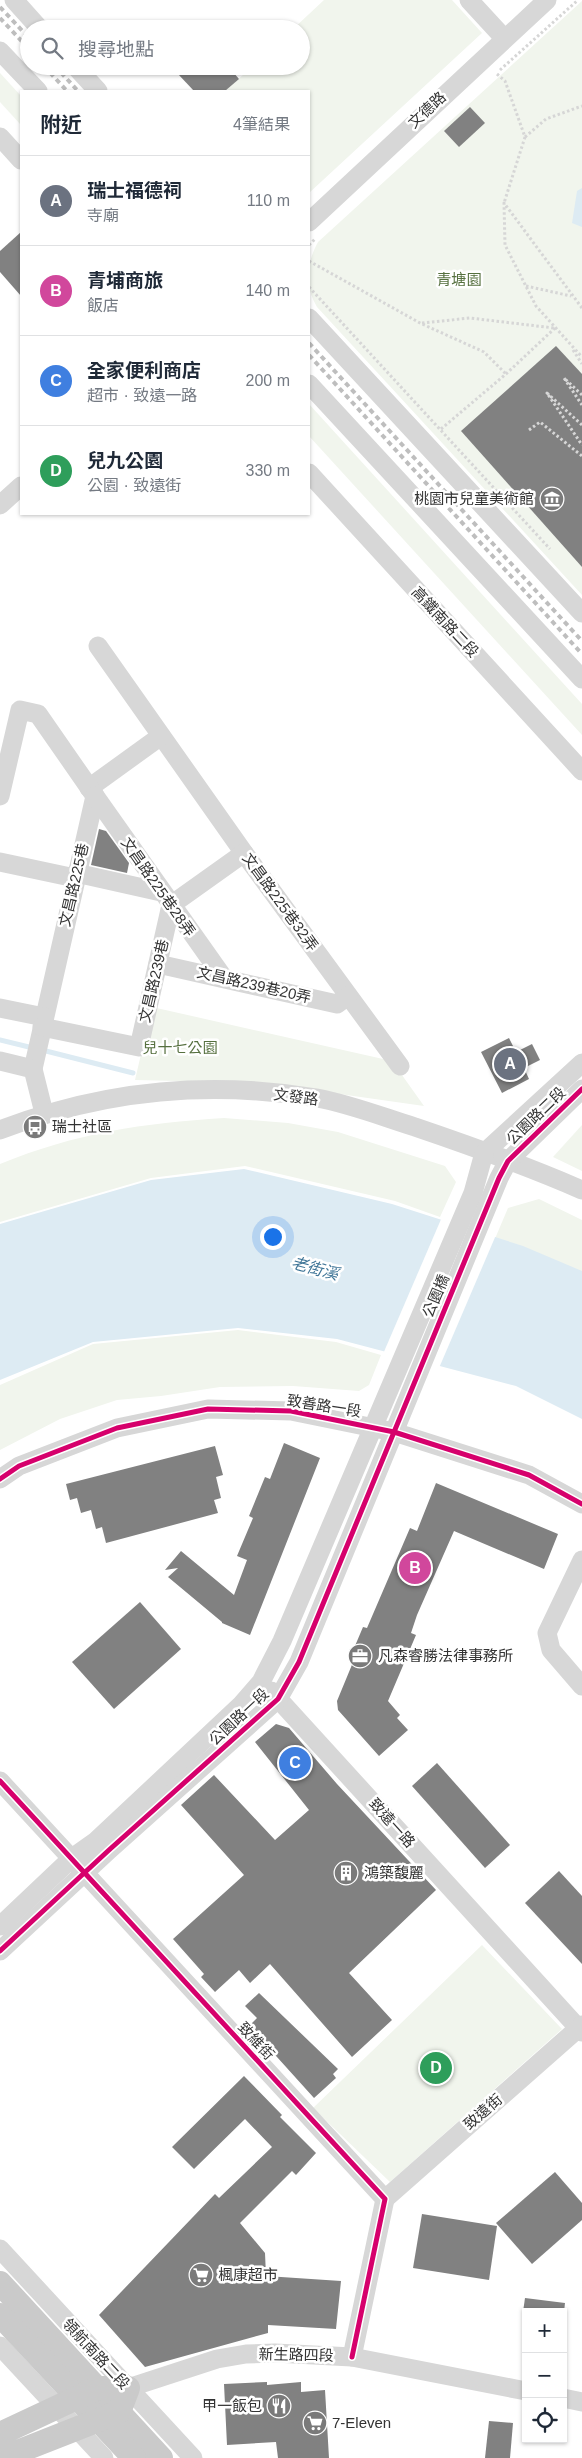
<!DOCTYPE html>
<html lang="zh-TW">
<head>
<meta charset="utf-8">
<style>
  body { margin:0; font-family:Helvetica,"Noto Sans TC",sans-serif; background:#f6f6f7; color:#1f2937 }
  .controls { position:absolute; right:15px; bottom:15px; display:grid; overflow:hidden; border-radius:0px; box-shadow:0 1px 4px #0004 }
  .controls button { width:45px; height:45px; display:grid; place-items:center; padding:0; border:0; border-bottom:1px solid #e0e1e3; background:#fff; color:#1f2937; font:25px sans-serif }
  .you { position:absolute; left:272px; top:1236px; width:18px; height:18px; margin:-12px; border:4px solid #fff; border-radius:50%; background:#1a73e8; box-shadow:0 0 0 8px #1a73e833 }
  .badge { display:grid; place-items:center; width:32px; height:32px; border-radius:50%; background:#b45309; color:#fff; font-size:16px; font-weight:700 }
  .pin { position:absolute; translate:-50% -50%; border:2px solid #fff; box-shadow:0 1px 5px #0006 }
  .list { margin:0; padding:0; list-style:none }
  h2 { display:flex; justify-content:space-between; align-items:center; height:65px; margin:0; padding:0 20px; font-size:21px }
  h2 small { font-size:16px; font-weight:400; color:#747a83 }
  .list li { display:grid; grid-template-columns:32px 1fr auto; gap:15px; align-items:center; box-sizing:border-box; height:90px; padding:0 20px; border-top:1px solid #e0e1e3 }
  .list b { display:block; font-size:19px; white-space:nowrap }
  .list p { margin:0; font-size:16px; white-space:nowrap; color:#747a83 }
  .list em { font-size:16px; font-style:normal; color:#747a83 }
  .icon { flex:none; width:28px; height:28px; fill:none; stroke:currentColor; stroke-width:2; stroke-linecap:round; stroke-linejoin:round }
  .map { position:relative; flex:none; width:582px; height:2458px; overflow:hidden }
  .search { position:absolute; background:#fff; box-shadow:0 1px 4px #0004; left:20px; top:20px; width:290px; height:55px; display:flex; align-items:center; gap:12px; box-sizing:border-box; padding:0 18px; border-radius:28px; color:#747a83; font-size:19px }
  .panel { position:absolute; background:#fff; box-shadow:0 1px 4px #0004; left:20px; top:90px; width:290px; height:425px; border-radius:0px }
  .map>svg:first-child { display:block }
  .green { fill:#f1f5ed }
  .water { fill:#ddebf3 }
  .pier { fill:#fff }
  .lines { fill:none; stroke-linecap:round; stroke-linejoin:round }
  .stream { stroke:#ddebf3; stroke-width:5 }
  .building { fill:#818181 }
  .path { stroke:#d6d6d6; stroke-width:3; stroke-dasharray:2.5 2.5; stroke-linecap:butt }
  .minor { stroke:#d7d7d7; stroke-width:19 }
  .major { stroke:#cacaca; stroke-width:24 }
  .rail { stroke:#bebebe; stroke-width:4; stroke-dasharray:5 4; stroke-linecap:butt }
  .cycleway-casing { stroke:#fff; stroke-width:8 }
  .cycleway { stroke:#d6006c; stroke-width:5 }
  .labels { text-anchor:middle; stroke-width:5; stroke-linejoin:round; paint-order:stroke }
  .street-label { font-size:15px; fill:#333; stroke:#fff }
  .park-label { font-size:15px; fill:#56703f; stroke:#fff }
  .poi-label { font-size:15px; fill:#333; stroke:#fff; text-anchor:start }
  .water-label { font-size:16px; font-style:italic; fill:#3f7597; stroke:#fff }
</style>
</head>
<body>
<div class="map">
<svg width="582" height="2458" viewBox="0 0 582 2458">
  <rect width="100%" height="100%" fill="#fff"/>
  <g class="green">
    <path d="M324,0H452L482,33L309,193V91H225L253,66H301V29H293Z"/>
    <path d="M582,1V595L317,307C304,284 306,265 318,242Z"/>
    <path d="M0,73L21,96V125L0,102Z"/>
    <path d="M309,404L582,704V735L309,436Z"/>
    <path d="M152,1007L392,1061L424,1106L262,1083L135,1080Z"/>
    <path d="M224,1118L288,1123L338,1132L445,1166L456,1182L440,1217L395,1201L245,1166L151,1178L0,1222V1164C76,1133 143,1123 224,1118Z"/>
    <path d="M582,1125V1171L553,1157Z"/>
    <path d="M539,1199L582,1220V1275L494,1241L508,1208Z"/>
    <path d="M238,1330L336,1342L381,1355L369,1385L359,1391L293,1386L220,1387L161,1396L117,1400L60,1419L0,1450V1385L93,1344Z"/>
    <path d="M482,1945L562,2029L390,2182L313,2108Z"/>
  </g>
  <g class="water">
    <path d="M582,188V227L572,223L577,191Z"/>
    <path d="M244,1169L392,1204L523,1246L582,1271V1419L516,1386L337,1339L238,1328L93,1342L0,1380V1224L151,1180Z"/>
  </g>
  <path class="pier" d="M442,1217L496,1235L439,1368L383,1354Z"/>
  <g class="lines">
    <g class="stream">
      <path d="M0,1040L33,1048"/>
      <path d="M42,1050L133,1073"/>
    </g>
  </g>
  <g class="building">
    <path d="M186,66H228L239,79L225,91H194L178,74Z"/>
    <path d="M470,107L485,123L459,147L444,131Z"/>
    <path d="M21,232V296L0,272V251Z"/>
    <path d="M556,346L582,374V567L461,431Z"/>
    <path d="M99,829L106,831L129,863L127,873L91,865Z"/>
    <path d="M509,1038L516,1052L532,1044L540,1060L524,1068L529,1079L502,1093L481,1052Z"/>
    <path d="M284,1443L320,1458L250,1635L222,1623V1622L168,1577L178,1568L165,1570L181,1551L234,1595L247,1560L237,1556L253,1518L249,1516L265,1477L270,1479Z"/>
    <path d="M215,1446L223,1475L216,1477L221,1498L214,1500L218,1513L106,1543L102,1527L96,1529L91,1510L81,1513L77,1498L70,1500L66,1484Z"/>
    <path d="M436,1483L558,1534L544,1569L454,1531L417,1615L411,1633L416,1635L388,1701L400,1715L397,1718L408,1730L379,1756L338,1710L337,1701L356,1655L352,1653L363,1627L367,1628L410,1528L417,1531Z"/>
    <path d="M140,1602L181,1649L114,1709L72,1662Z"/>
    <path d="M276,1724L289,1728L337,1784L436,1890L349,1973L392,2020L352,2057L270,1964L250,1983L239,1970L215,1992L201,1977L204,1974L173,1939L244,1875L181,1805L214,1775L275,1840L309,1810L255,1742Z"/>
    <path d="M437,1763L510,1845L485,1868L412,1786Z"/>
    <path d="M559,1871L582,1896V1964L525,1903Z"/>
    <path d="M259,1993L338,2069L333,2074L336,2078L314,2098L249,2026L257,2018L245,2006Z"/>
    <path d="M244,2076L282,2115L280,2117L316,2153L296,2175L292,2171L240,2223L265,2253L266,2276L341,2281L336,2329L268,2325V2333L145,2367L99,2315L215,2194L219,2198L272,2147L245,2119L194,2169L172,2147Z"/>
    <path d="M555,2172L582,2203V2220L532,2264L496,2223Z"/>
    <path d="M422,2214L497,2226L489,2280L413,2268Z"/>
    <path d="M525,2298L565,2303L564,2312H523Z"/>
    <path d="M267,2382V2385L301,2382V2392L325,2390L329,2458H278L276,2442L227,2445L224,2384Z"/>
    <path d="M489,2421L513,2423L510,2458H485Z"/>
  </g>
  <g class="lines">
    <g class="path">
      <path d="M500,70L578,0"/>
      <path d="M497,74L505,81L525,137L504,203"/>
      <path d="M525,137L546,119L582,106"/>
      <path d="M309,245L315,239"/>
      <path d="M309,261L420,323L484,352L506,374"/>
      <path d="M526,286L571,296"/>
      <path d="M309,287L550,549"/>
      <path d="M582,308L504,203L505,245L536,306L582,357"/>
      <path d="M422,323L470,318L554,328"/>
      <path d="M573,350L582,364"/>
      <path d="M582,395L564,378L582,405"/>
      <path d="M582,425L547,393L582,445"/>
      <path d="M441,429L506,374L555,328"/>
      <path d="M529,430L540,422L582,456"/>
    </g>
    <g class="minor">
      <path d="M14,0L40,29"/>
      <path d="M469,0L504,38"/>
      <path d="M0,51L38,91"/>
      <path d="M75,66L98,91"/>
      <path d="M0,137L21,160"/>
      <path d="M309,222L547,0"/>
      <path d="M309,318L582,613"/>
      <path d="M309,384L582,679"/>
      <path d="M309,473L582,771"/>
      <path d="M0,505L21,486"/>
      <path d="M98,646L244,853L400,1066"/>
      <path d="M89,788L161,736"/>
      <path d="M0,796L20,710L38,714L95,796L33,1069"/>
      <path d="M95,796L223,977"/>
      <path d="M0,862L75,878"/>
      <path d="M76,873L161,892"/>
      <path d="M158,964L337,1004L348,996"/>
      <path d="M0,1008L44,1017"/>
      <path d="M42,1027L139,1047L171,905L244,853"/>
      <path d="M0,1061L33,1069L44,1113"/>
      <path d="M0,1130C103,1090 208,1080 317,1098C350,1104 383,1117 415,1127C471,1146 527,1166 582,1190"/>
      <path d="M484,1153L582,1063"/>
      <path d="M0,1479L19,1466L117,1428L208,1409L291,1411L394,1432L529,1475L582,1504"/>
      <path d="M582,1560L547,1633L551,1650L582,1686"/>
      <path d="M271,1691L582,2032"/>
      <path d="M0,1781L385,2199L352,2357"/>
      <path d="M0,1926L72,1858L96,1841L241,1705L261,1682L282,1641L473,1193L484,1153"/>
      <path d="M0,1951L109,1850L278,1699L299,1662L499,1178L508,1161L582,1089"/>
      <path d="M385,2199L582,2025"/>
      <path d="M0,2249L193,2458"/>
      <path d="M0,2346L104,2458"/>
      <path d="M128,2388L217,2359L246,2354L275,2353L352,2357L526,2391"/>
      <path d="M563,2398L582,2402"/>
    </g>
    <g class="major">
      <path d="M0,2283L161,2458"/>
      <path d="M0,2315L134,2458"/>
      <path d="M0,2434L98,2388H128L119,2412L2,2458"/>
    </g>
    <g class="rail">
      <path d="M0,7L29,38"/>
      <path d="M0,18L29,49"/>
      <path d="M44,66L67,91"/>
      <path d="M55,66L78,91"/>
      <path d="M309,343L582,641"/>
      <path d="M309,355L582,654"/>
    </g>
    <g class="cycleway-casing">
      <g id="cycleway">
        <path d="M0,1479L19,1466L117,1428L208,1409L291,1411L394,1432L529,1475L582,1504"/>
        <path d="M0,1781L385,2199L352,2357"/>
        <path d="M0,1951L109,1850L278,1699L299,1662L499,1178L508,1161L582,1089"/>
      </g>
    </g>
    <use href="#cycleway" class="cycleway"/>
  </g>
  <defs>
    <g id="museum-disc" transform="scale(1.25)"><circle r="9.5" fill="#7a7a7a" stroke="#fff"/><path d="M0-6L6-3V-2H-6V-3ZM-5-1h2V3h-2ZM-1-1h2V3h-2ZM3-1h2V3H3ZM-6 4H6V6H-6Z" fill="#fff"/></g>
    <g id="bus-disc" transform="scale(1.25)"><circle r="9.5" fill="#7a7a7a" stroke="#fff"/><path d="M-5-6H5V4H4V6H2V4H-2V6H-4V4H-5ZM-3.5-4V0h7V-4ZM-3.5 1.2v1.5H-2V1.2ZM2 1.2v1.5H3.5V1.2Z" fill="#fff"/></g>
    <g id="office-disc" transform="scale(1.25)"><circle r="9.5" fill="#7a7a7a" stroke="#fff"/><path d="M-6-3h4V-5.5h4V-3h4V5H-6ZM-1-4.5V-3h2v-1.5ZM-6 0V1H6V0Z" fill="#fff"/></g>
    <g id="building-disc" transform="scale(1.25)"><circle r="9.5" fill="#7a7a7a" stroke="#fff"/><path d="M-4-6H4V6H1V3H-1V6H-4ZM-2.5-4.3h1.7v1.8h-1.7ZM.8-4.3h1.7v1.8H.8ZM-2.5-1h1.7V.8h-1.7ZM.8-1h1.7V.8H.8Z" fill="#fff"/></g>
    <g id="supermarket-disc" transform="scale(1.25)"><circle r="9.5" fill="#7a7a7a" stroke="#fff"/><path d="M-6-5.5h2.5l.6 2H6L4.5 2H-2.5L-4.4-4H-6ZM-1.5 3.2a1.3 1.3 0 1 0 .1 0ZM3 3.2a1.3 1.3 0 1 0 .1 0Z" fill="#fff"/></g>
    <g id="restaurant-disc" transform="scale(1.25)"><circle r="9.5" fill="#7a7a7a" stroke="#fff"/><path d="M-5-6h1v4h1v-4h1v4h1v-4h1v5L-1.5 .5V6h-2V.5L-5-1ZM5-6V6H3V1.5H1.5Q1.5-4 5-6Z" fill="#fff"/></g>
  </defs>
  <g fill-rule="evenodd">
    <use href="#museum-disc" x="552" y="499"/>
    <use href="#bus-disc" x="35" y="1127"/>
    <use href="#office-disc" x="360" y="1656"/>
    <use href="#building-disc" x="346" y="1873"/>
    <use href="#supermarket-disc" x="201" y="2275"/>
    <use href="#restaurant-disc" x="279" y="2406"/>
    <use href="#supermarket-disc" x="315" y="2423"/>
  </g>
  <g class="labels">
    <g class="street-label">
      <text transform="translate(427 110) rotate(-43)" y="5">文德路</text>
      <text transform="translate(445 622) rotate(47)" y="5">高鐵南路二段</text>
      <text transform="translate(74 885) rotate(-77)" y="5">文昌路225巷</text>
      <text transform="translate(158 887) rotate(55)" y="5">文昌路225巷28弄</text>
      <text transform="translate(280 902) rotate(54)" y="5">文昌路225巷32弄</text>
      <text transform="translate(154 981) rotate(-77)" y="5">文昌路239巷</text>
      <text transform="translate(254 985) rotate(13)" y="5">文昌路239巷20弄</text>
      <text transform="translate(296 1097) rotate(7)" y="5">文發路</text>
      <text transform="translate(536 1116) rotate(-44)" y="5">公園路二段</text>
      <text transform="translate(436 1296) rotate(-67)" y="5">公園橋</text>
      <text transform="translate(324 1406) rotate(9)" y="5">致善路一段</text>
      <text transform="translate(239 1717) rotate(-43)" y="5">公園路一段</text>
      <text transform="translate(392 1823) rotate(48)" y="5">致遠一路</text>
      <text transform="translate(256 2041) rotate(47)" y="5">致維街</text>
      <text transform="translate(483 2112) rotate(-41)" y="5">致遠街</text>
      <text transform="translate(96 2354) rotate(47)" y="5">領航南路二段</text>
      <text transform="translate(296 2355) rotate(1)" y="5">新生路四段</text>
    </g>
    <g class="park-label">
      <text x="459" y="285">青塘園</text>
      <text x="180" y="1053">兒十七公園</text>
    </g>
    <g class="poi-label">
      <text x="534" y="504" text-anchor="end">桃園市兒童美術館</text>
      <text x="52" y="1132">瑞士社區</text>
      <text x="378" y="1661">凡森睿勝法律事務所</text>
      <text x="364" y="1878">鴻築馥麗</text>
      <text x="218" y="2280">楓康超市</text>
      <text x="262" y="2411" text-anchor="end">甲一飯包</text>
      <text x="332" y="2428">7-Eleven</text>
    </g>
    <g class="water-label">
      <text transform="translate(315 1268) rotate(15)" y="6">老街溪</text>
    </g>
  </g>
</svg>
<div class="controls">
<button>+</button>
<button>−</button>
<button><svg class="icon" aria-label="locate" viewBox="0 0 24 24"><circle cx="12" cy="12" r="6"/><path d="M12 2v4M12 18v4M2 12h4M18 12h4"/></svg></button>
</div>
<div class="you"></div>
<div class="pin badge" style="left:510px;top:1064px;background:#6b7280">A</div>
<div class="pin badge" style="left:415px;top:1568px;background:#d1479c">B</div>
<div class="pin badge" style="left:295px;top:1763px;background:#3f7fe0">C</div>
<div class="pin badge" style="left:436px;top:2068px;background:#2e9e5b">D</div>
<div class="search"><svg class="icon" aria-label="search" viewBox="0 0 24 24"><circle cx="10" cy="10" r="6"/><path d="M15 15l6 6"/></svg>搜尋地點</div>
<section class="panel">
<h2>附近<small>4筆結果</small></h2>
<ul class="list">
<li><span class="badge" style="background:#6b7280">A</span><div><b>瑞士福德祠</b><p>寺廟</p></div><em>110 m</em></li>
<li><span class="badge" style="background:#d1479c">B</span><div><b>青埔商旅</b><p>飯店</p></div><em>140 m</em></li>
<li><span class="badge" style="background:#3f7fe0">C</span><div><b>全家便利商店</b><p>超市 · 致遠一路</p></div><em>200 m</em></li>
<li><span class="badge" style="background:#2e9e5b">D</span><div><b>兒九公園</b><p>公園 · 致遠街</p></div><em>330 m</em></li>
</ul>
</section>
</div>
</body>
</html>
